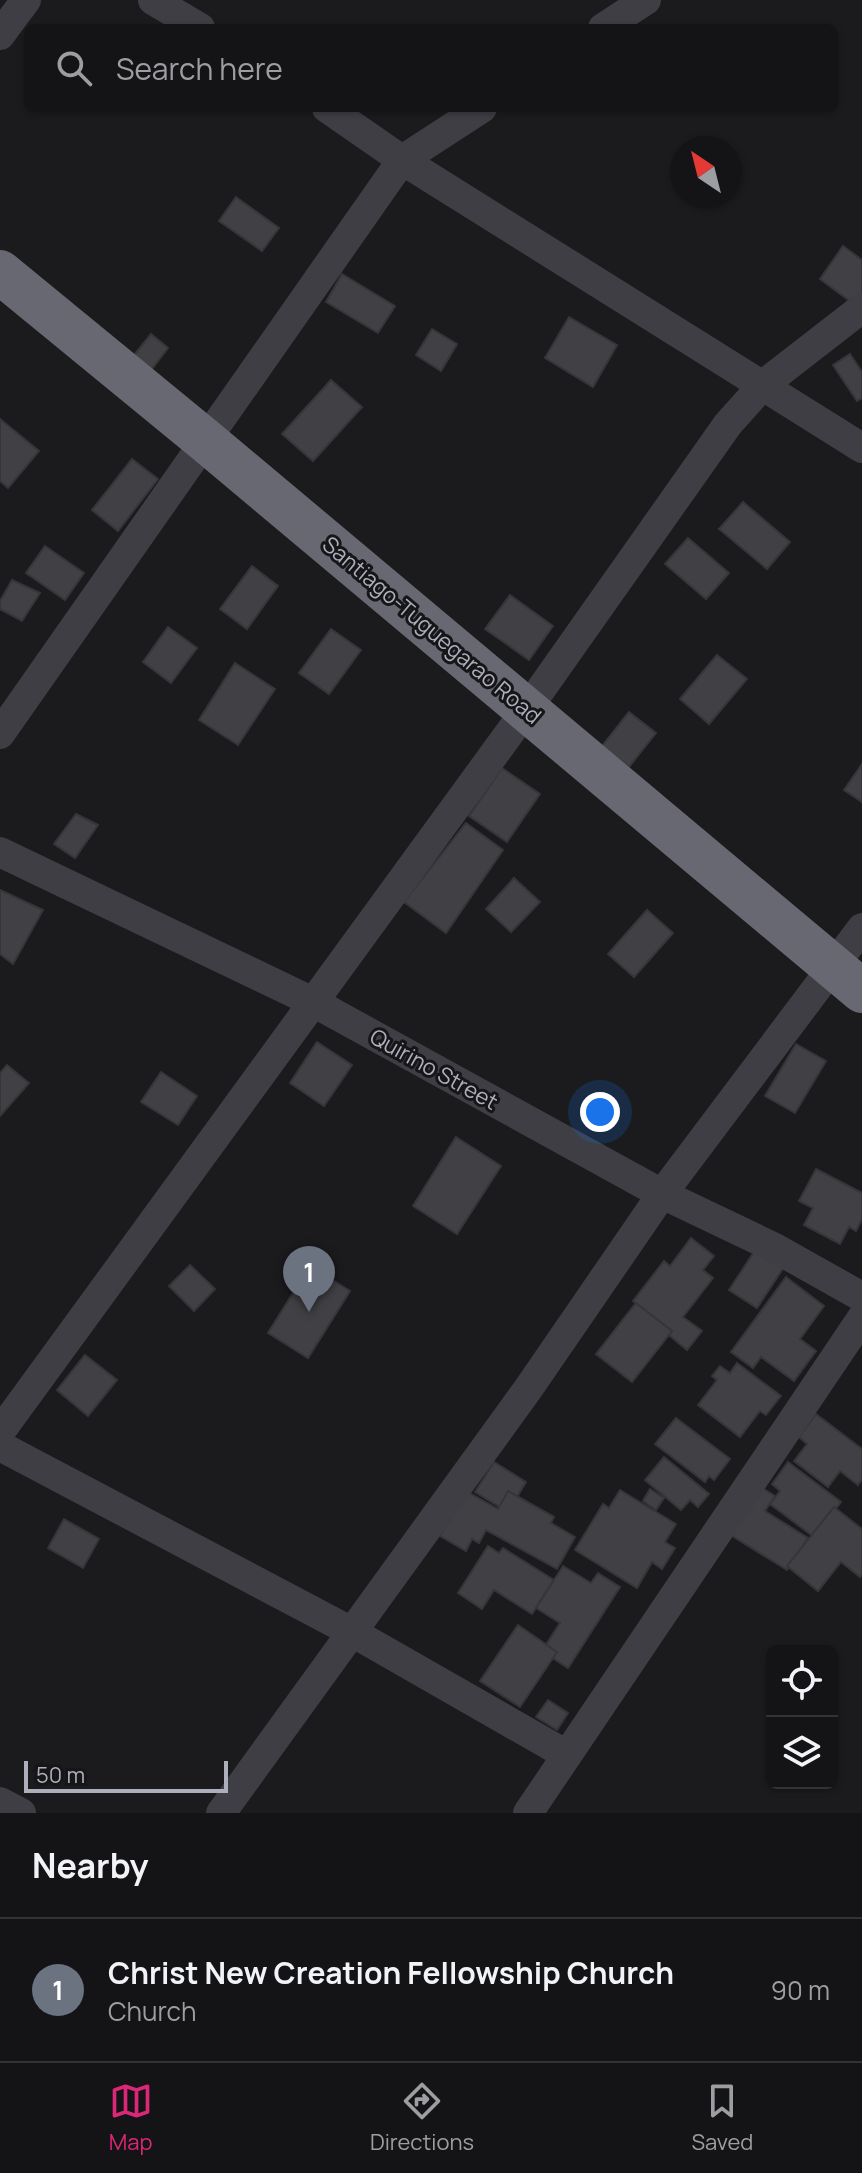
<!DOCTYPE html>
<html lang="en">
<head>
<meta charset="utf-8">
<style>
  body { margin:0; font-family:Manrope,sans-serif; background:#212123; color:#f1f3f6 }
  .controls { position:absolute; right:24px; bottom:24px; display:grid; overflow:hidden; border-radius:12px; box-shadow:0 2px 6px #0004 }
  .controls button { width:72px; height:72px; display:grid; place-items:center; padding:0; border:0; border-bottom:2px solid #333335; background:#141416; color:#f1f3f6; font:40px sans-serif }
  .compass { position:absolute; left:670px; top:136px; width:72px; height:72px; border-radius:50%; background:#141416; box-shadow:0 2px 6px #0004; rotate:325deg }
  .scale { position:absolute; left:24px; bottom:20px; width:204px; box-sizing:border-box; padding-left:8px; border:4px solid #aeafbc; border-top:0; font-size:22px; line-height:28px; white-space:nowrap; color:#aeafbc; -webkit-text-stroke:6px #161618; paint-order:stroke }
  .you { position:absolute; left:600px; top:1112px; width:28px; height:28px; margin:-20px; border:6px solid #fff; border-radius:50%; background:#1a73e8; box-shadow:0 0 0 12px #1a73e833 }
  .badge { display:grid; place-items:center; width:52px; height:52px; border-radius:50%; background:#db2777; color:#fff; font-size:26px; font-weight:700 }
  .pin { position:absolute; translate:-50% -66px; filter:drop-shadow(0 2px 4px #0008) }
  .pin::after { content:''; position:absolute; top:42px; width:28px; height:24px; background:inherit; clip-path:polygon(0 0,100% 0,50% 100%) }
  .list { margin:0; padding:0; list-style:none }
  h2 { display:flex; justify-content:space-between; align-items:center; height:104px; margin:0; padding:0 32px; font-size:34px }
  h2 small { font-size:26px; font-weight:400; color:#9d9ea1 }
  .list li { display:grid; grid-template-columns:52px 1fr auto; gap:24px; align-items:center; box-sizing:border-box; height:144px; padding:0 32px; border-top:2px solid #333335 }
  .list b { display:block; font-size:30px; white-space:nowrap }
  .list p { margin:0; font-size:26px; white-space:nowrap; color:#9d9ea1 }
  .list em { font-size:26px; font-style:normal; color:#9d9ea1 }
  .icon { flex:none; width:44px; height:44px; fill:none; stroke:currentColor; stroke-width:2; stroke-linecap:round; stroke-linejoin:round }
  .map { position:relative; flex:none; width:862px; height:1813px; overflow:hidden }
  .search { position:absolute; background:#141416; box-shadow:0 2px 6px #0004; left:24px; right:24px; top:24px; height:88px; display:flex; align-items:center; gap:20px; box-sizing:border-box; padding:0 28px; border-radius:12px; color:#9d9ea1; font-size:30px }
  .sheet { height:248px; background:#141416 }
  nav { display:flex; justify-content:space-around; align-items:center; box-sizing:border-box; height:112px; border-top:2px solid #333335; background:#141416; font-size:22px; color:#9d9ea1 }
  nav a { display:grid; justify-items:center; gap:4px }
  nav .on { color:#db2777 }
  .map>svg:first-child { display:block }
  .building { fill:#414044; stroke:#363539; stroke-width:2 }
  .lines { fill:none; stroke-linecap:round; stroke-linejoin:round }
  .street { stroke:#3e3e44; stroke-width:30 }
  .highway { stroke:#686873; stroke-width:44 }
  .labels { text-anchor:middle; stroke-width:6; stroke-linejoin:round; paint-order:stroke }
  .street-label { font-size:22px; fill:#aeafbc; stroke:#161618 }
</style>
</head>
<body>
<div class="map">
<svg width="862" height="1813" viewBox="0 0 862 1813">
  <rect width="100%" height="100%" fill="#1b1b1d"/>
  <g class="building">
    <path d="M236,197L279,228L262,251L219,221Z"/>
    <path d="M843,246L862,260V302L858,307L820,279Z"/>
    <path d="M342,274L395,306L378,333L326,302Z"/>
    <path d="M569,317L617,345L593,387L545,358Z"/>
    <path d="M432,329L457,344L441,371L416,355Z"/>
    <path d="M151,334L168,348L148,374L130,360Z"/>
    <path d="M850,354L862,372V398L857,401L833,365Z"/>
    <path d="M331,380L362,407L313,461L282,434Z"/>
    <path d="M0,419L39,451L8,488L0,481Z"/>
    <path d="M132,459L158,479L118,531L92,510Z"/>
    <path d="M743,502L790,542L767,569L719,529Z"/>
    <path d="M688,538L729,573L706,599L665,564Z"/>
    <path d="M45,546L84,573L65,600L26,573Z"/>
    <path d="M252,566L278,586L247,629L220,609Z"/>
    <path d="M12,580L40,593L22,621L0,609V601Z"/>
    <path d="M510,595L553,626L529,660L485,629Z"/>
    <path d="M168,627L197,648L171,683L143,662Z"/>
    <path d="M331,629L361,650L329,694L299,673Z"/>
    <path d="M717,655L747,679L709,724L680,699Z"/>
    <path d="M235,663L275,689L238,745L199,720Z"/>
    <path d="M629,712L656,733L629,767L602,746Z"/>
    <path d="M862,764V802L844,790Z"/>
    <path d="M502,768L540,794L507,842L469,816Z"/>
    <path d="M76,814L98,825L75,858L54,844Z"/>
    <path d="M466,823L503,850L446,933L404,902Z"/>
    <path d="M514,878L540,902L511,932L486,909Z"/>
    <path d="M0,890L43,910L13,964L0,954Z"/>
    <path d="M647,910L673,933L634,977L608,954Z"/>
    <path d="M317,1042L352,1065L324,1106L290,1083Z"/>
    <path d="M796,1044L826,1061L795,1113L765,1096Z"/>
    <path d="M7,1065L29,1083L0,1116V1073Z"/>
    <path d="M161,1072L197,1096L178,1125L141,1102Z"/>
    <path d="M456,1137L501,1166L457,1234L413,1206Z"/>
    <path d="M816,1169L862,1193V1219L856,1231L849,1227L840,1244L804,1225L813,1208L799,1201Z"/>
    <path d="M691,1238L714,1256L703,1270L713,1278L683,1317L702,1331L687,1350L669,1335L672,1331L633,1301L664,1261L670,1266Z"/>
    <path d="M756,1249L784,1267L757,1308L729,1290Z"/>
    <path d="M190,1265L215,1289L194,1311L169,1286Z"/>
    <path d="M310,1266L350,1291L308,1358L268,1333Z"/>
    <path d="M786,1277L824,1306L800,1339L816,1351L794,1381L761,1357L753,1368L731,1352Z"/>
    <path d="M636,1303L672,1331L632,1382L596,1354Z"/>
    <path d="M85,1355L117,1380L88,1416L57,1390Z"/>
    <path d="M737,1363L781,1396L766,1415L760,1411L740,1437L698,1405L717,1380L712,1376L720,1366L730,1373Z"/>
    <path d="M816,1414L862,1449V1479L858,1485L840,1471L828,1487L794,1461L807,1444L799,1437Z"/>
    <path d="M676,1418L730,1459L714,1480L709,1476L705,1482L655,1444Z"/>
    <path d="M664,1457L709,1494L698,1507L690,1500L681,1510L645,1480Z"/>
    <path d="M494,1462L526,1482L508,1512L475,1492Z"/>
    <path d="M788,1462L841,1502L814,1537L770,1504L780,1491L772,1484Z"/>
    <path d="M759,1486L775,1496L765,1511L808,1538L787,1570L729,1534Z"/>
    <path d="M650,1489L664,1498L656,1510L643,1501Z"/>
    <path d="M620,1490L676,1524L665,1542L675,1548L662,1569L652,1562L637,1588L575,1550L603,1504L609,1508Z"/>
    <path d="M466,1491L498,1509L508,1491L554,1517L551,1523L575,1537L557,1569L486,1530L479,1543L472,1539L466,1551L440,1536Z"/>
    <path d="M834,1507L862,1529V1574L860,1577L841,1562L818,1591L787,1566Z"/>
    <path d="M64,1519L99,1539L83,1568L48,1548Z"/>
    <path d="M488,1546L499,1553L503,1548L554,1580L532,1614L494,1590L482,1609L458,1593Z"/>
    <path d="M563,1566L591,1583L598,1573L620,1587L568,1668L542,1651L560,1623L536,1608Z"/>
    <path d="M518,1625L557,1652L520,1707L480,1681Z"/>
    <path d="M548,1700L568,1713L557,1730L536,1717Z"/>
  </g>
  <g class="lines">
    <g class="street">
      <path d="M153,0L200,28"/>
      <path d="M603,28L646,0"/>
      <path d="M0,35L26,0"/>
      <path d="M327,108L402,160L862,448"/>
      <path d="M0,734L402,160L482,108"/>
      <path d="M0,852L313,1002L662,1194L775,1248L862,1297"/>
      <path d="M0,1432L527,709L728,424L763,385L862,308"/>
      <path d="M0,1446L352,1632L567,1755"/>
      <path d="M0,1802L21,1813"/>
      <path d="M221,1813L528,1389L662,1194L862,928"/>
      <path d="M528,1813L862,1318"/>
    </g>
    <path class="highway" d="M0,272L206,441L862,991"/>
  </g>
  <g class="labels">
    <g class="street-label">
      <text transform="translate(432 630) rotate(40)" y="8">Santiago-Tuguegarao Road</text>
      <text transform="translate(434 1069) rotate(29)" y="8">Quirino Street</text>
    </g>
  </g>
</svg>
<div class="controls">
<button><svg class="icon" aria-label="locate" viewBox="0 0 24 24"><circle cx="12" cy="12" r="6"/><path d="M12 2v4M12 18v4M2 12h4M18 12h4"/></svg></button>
<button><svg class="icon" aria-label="layers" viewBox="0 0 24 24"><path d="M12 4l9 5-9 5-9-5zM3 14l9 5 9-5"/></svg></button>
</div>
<svg class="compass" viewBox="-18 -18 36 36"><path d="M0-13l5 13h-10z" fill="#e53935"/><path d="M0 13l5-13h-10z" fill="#9d9ea1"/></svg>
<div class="scale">50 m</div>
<div class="you"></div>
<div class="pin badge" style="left:309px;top:1312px;background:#6b7280">1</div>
<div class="search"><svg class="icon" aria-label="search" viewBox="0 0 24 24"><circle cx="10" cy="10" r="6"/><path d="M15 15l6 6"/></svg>Search here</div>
</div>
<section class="sheet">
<h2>Nearby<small></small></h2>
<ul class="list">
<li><span class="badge" style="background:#6b7280">1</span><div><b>Christ New Creation Fellowship Church</b><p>Church</p></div><em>90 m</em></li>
</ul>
</section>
<nav>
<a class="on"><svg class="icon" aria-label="map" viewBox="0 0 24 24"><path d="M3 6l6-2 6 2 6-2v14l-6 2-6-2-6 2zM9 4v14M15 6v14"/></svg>Map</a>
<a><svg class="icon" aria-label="directions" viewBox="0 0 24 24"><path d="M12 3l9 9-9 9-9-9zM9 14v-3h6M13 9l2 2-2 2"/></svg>Directions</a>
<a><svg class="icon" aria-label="saved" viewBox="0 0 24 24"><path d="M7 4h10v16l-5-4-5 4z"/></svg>Saved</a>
</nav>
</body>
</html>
